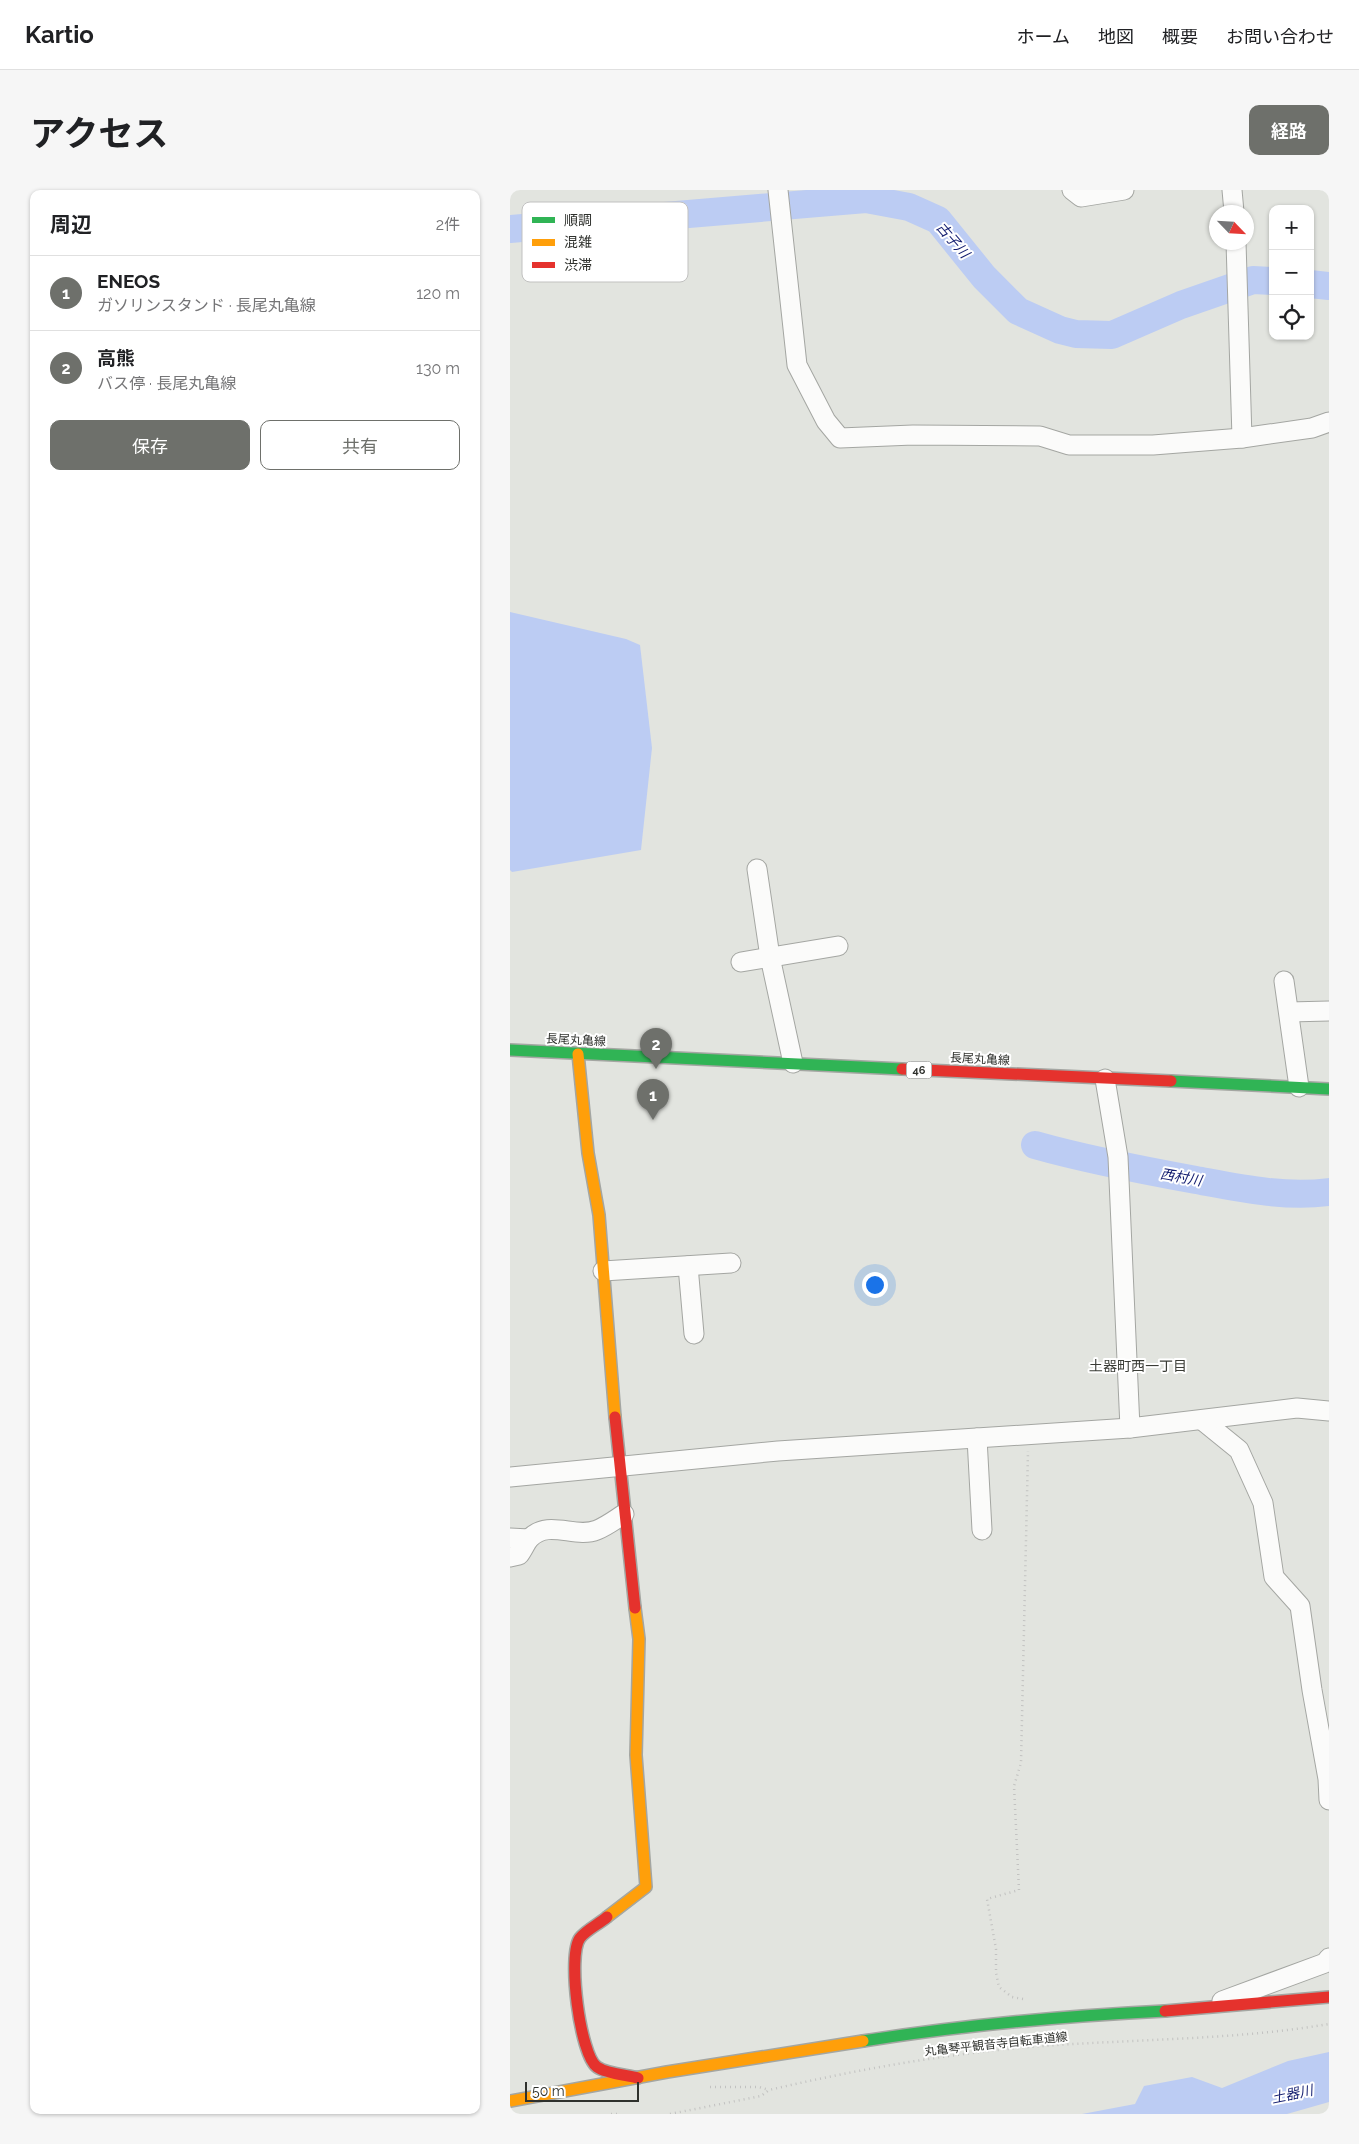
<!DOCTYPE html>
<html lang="ja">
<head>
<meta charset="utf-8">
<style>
  body { margin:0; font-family:Raleway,"Noto Sans JP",sans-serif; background:#f6f6f6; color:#202124 }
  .controls { position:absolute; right:15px; top:15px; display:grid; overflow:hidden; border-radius:10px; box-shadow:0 1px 4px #0004 }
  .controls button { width:45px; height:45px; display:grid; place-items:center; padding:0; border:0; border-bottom:1px solid #e0e0e0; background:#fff; color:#202124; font:25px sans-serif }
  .compass { position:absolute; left:699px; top:15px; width:45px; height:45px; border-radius:50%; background:#fff; box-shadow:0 1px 4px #0004; rotate:115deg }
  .scale { position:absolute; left:15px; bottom:12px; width:114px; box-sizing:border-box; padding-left:5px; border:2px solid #2f312d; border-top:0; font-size:14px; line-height:18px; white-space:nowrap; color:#2f312d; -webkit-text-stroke:4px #fff; paint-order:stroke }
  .you { position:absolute; left:364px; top:1094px; width:18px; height:18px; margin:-12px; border:4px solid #fff; border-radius:50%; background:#1a73e8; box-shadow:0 0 0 8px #1a73e833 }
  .badge { display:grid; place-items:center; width:32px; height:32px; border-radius:50%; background:#6e706b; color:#fff; font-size:16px; font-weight:700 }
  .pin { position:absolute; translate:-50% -41px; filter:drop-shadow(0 1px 2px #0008) }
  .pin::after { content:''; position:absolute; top:26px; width:18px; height:15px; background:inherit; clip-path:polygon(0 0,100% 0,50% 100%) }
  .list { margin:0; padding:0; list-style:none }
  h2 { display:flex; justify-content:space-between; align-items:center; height:65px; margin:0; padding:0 20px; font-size:21px }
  h2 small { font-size:16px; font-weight:400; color:#757577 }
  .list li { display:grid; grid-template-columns:32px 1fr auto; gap:15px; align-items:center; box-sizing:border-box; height:75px; padding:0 20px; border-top:1px solid #e0e0e0 }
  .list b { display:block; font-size:19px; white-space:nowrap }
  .list p { margin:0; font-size:16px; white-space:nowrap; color:#757577 }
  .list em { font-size:16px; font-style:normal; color:#757577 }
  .actions { display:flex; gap:10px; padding:15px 20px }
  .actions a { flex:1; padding:11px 0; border:1px solid #6e706b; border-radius:10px; text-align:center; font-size:18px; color:#6e706b }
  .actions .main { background:#6e706b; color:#fff }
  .icon { flex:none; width:28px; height:28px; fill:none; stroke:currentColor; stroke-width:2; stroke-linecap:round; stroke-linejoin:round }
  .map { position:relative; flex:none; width:819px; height:1924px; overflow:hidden; border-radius:10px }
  header { display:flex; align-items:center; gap:30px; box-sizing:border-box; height:70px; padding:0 25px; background:#fff; border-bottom:1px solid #e0e0e0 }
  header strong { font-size:24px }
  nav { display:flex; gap:28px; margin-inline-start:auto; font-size:18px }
  .intro { display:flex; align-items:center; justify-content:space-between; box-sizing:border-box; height:120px; padding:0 30px }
  h1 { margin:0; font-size:35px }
  .button { padding:12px 22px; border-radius:10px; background:#6e706b; color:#fff; font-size:18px; font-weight:700 }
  main { display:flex; gap:30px; padding:0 30px }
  aside { flex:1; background:#fff; border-radius:10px; box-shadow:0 1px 4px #0004 }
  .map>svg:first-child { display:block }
  .water { fill:#bcccf3 }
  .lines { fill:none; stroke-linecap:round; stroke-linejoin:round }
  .river { stroke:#bcccf3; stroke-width:28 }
  .street-casing { stroke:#a4a6a2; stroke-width:21 }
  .fast-casing { stroke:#a4a6a2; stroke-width:14 }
  .slow-casing { stroke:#a4a6a2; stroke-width:14 }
  .jam-casing { stroke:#a4a6a2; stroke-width:14 }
  .path { stroke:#c2c2c1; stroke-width:2.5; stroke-dasharray:1 4; stroke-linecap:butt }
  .street { stroke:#fbfbfa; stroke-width:19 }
  .fast { stroke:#30b455; stroke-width:11 }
  .slow { stroke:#ff9f0a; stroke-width:11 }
  .jam { stroke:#e5322d; stroke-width:11 }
  .labels { text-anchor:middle; stroke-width:4; stroke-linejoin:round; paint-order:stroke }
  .shield { fill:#fff; stroke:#6d6f6c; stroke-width:1 }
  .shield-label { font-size:11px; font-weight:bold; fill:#2f312d }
  .street-label { font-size:12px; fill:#2f312d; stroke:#fff }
  .water-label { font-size:14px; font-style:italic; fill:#141e70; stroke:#fff }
  .neighbourhood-label { font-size:14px; fill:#3a3c36; stroke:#fff }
  .key { fill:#fff; stroke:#c1c1c0; stroke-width:1 }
  .key-label { font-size:14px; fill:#2f312d }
</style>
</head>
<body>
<header>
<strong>Kartio</strong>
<nav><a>ホーム</a><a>地図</a><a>概要</a><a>お問い合わせ</a></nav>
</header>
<div class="intro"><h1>アクセス</h1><a class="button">経路</a></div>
<main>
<aside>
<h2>周辺<small>2件</small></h2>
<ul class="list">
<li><span class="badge">1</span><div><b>ENEOS</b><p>ガソリンスタンド · 長尾丸亀線</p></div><em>120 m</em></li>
<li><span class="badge">2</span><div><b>高熊</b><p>バス停 · 長尾丸亀線</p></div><em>130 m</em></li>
</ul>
<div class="actions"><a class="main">保存</a><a>共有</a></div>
</aside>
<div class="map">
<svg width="819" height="1924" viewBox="0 0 819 1924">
  <rect width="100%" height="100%" fill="#e2e4df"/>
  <g class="water">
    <path d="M0,422L116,449L130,455L142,558L131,660L2,682L0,680Z"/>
    <path d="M819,1862V1912L777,1924H572L625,1914L634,1896L682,1887L712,1898L778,1871Z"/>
  </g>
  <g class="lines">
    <g class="river">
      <path d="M0,39L356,9L399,17L428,30L474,87L508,121L550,140L566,144L602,145L671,115L743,90L763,91"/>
      <path d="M800,94L819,96"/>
      <path d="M525,955C578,970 631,980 686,990C729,998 775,1008 819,1002"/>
    </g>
    <g class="street-casing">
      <g id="street">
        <path d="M268,0L287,175L316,231L330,248L403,245L530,246L559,255H643L732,248L802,238L819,232"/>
        <path d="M562,0L571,7L614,0"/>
        <path d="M722,0L724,22"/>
        <path d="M726,52L732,248"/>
        <path d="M247,679L260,767L283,873"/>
        <path d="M231,772L328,756"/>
        <path d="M774,791L789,897"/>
        <path d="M779,822L819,821"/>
        <path d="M595,889L608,967L620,1238"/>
        <path d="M178,1076L184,1144"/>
        <path d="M93,1081L221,1073"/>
        <path d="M692,1230L729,1260L753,1313L764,1387L790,1416L802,1500L818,1589L819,1610"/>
        <path d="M467,1248L472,1340"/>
        <path d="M0,1287L268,1261L620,1238L787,1218L819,1221"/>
        <path d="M0,1348L19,1349"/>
        <path d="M0,1367L9,1365C13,1360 16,1352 20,1348C39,1329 65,1349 87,1340C97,1336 106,1329 114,1324"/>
        <path d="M712,1811L815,1773L819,1768"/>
      </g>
    </g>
    <g class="fast-casing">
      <g id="fast">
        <path d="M0,860L392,879"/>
        <path d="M661,891L819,899"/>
        <path d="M353,1851C453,1835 554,1826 655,1821"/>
      </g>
    </g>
    <g class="slow-casing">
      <g id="slow">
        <path d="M68,864L78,963L89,1025L105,1227"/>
        <path d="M97,1727L136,1697L126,1565L129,1449L125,1418"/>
        <path d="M0,1911L157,1882L353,1851"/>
      </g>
    </g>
    <g class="jam-casing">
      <g id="jam">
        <path d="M392,879L661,891"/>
        <path d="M105,1227L125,1418"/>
        <path d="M97,1727C89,1734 76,1740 70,1748C57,1765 70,1865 87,1877C97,1884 117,1885 128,1888"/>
        <path d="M655,1821L819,1807"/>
      </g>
    </g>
    <g class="path">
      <path d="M513,1809L502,1807L489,1797L486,1783V1759L477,1709L509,1700L504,1596L511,1573L518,1261"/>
      <path d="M200,1897H249L259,1900"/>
      <path d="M101,1924H110"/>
      <path d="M160,1924L251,1906L259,1900C349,1879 440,1863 532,1856C628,1849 724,1850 819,1834"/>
    </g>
    <use href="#street" class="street"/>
    <use href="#fast" class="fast"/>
    <use href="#slow" class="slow"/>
    <use href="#jam" class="jam"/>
  </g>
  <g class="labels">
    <rect class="shield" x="396.5" y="871.5" width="25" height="17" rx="4"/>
    <g class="shield-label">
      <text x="409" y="884">46</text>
    </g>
    <g class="street-label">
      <text transform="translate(66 850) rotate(3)" y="4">長尾丸亀線</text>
      <text transform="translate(470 869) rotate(3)" y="4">長尾丸亀線</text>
      <text transform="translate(486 1854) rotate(-6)" y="4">丸亀琴平観音寺自転車道線</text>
    </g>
    <g class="water-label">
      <text transform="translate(443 50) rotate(49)" y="5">古子川</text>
      <text transform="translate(671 987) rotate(10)" y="5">西村川</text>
      <text transform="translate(782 1904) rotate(-12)" y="5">土器川</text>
    </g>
    <g class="neighbourhood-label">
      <text x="628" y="1181">土器町西一丁目</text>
    </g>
  </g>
  <rect x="12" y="12" width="166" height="80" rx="8" class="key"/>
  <rect x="22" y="27" width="23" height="6" fill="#30b455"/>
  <rect x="22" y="49" width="23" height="7" fill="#ff9f0a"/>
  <rect x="22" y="72" width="23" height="6" fill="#e5322d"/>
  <g class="key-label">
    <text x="54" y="35">順調</text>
    <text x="54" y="57">混雑</text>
    <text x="54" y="80">渋滞</text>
  </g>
</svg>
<div class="controls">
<button>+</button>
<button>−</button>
<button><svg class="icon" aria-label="locate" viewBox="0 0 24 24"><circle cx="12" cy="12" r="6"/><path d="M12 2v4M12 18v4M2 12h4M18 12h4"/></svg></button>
</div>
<svg class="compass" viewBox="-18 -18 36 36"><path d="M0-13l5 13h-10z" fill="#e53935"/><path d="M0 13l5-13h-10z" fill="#757577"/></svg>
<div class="scale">50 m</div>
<div class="you"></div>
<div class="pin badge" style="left:143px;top:930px">1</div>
<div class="pin badge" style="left:146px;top:879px">2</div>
</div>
</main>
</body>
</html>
